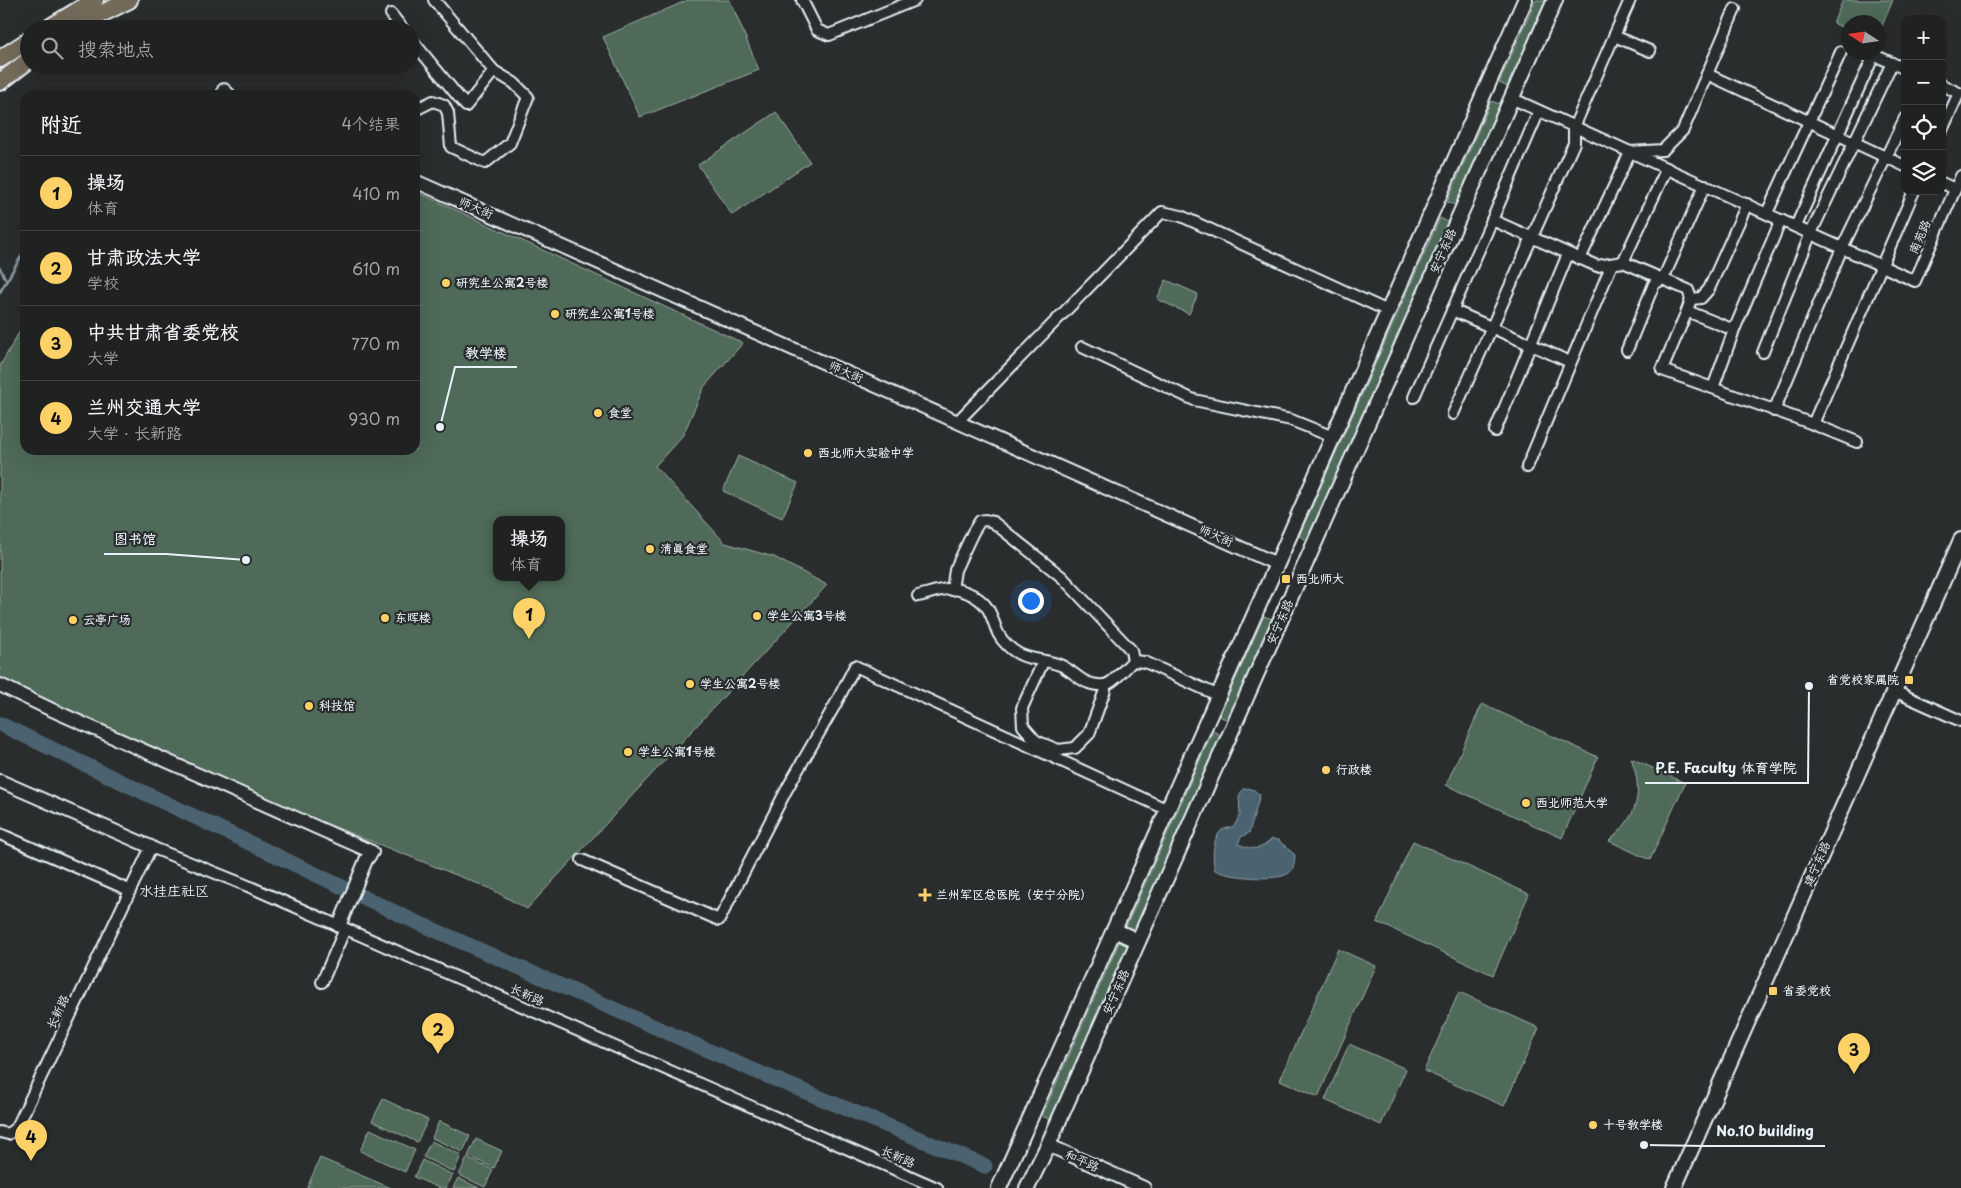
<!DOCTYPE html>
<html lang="zh">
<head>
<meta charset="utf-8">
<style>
  body { margin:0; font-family:"Playpen Sans","LXGW WenKai TC",sans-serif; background:#282a2a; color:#f1f3f6 }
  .controls { position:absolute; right:15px; top:15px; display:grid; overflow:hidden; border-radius:10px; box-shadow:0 5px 20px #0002 }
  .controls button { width:45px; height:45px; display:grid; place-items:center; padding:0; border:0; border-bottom:1px solid #3d3f40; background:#202222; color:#f1f3f6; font:25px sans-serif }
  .compass { position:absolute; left:1841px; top:15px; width:45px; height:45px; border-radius:50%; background:#202222; box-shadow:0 5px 20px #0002; rotate:282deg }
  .you { position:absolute; left:1030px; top:600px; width:18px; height:18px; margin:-12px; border:4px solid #fff; border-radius:50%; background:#1a73e8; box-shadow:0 0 0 8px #1a73e833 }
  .badge { display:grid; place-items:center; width:32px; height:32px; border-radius:50%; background:#ffd166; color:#111; font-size:16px; font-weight:700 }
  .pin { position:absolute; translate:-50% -41px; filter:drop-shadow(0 1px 2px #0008) }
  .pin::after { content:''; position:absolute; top:26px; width:18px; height:15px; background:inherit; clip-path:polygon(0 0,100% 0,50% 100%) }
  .popup { position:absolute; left:493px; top:516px; width:72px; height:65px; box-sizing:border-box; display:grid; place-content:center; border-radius:10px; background:#202222; filter:drop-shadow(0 1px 4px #0005); font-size:16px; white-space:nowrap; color:#a2a4a5 }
  .popup b { font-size:19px; color:#f1f3f6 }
  .popup::after { content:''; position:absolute; left:50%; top:100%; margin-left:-10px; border:10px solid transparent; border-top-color:#202222 }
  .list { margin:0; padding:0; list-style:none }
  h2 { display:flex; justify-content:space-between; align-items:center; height:65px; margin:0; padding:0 20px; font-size:21px }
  h2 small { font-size:16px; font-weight:400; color:#a2a4a5 }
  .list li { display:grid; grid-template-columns:32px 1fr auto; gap:15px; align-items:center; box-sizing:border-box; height:75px; padding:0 20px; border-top:1px solid #3d3f40 }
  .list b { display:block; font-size:19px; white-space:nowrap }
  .list p { margin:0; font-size:16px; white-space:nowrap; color:#a2a4a5 }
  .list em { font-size:16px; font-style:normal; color:#a2a4a5 }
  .icon { flex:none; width:28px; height:28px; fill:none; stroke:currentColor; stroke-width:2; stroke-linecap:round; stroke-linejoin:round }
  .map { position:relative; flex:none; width:1961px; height:1188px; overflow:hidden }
  .search { position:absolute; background:#202222; box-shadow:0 5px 20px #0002; left:20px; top:20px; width:400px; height:55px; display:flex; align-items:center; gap:12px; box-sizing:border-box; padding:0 18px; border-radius:28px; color:#a2a4a5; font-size:19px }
  .panel { position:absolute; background:#202222; box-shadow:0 5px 20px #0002; left:20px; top:90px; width:400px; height:365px; border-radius:15px }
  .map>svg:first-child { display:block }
  .green { fill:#506a59; stroke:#9caea8; fill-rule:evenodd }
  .water { fill:#4c6470; stroke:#8a9ca6 }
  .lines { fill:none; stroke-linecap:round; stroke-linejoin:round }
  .stream { stroke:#8a9ca6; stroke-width:2.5 }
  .river { stroke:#4c6470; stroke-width:15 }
  .minor-casing { stroke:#e8f1f8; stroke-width:14 }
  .tertiary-casing { stroke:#e8f1f8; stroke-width:16 }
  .secondary-casing { stroke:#e8f1f8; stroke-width:18 }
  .trunk-casing { stroke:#e8f1f8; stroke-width:20 }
  .minor { stroke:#2a2d2e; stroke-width:10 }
  .tertiary { stroke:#2a2d2e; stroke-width:12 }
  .secondary { stroke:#2a2d2e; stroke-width:14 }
  .trunk { stroke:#736b5a; stroke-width:16 }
  .poi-dot { fill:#ffd166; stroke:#2a2d2e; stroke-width:2 }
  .labels { text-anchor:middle; stroke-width:4.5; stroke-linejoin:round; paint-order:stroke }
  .street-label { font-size:12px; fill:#e8f1f8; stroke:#2a2d2e }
  .poi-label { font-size:12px; font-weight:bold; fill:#e8f1f8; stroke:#2a2d2e; text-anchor:start }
  .neighbourhood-label { font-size:14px; fill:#e8f1f8; stroke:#2a2d2e }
  .leader { fill:none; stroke:#e8f1f8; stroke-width:2 }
  .callout-dot { fill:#e8f1f8; stroke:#2a2d2e; stroke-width:2 }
  .callout-label { font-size:14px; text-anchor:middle; font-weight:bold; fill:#e8f1f8; stroke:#2a2d2e; stroke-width:4.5; stroke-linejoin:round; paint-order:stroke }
</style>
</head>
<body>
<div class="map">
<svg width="1961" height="1188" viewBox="0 0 1961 1188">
  <rect width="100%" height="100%" fill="#2a2d2e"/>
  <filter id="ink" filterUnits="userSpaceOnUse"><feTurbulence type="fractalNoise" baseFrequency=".02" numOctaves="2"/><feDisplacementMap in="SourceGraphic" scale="10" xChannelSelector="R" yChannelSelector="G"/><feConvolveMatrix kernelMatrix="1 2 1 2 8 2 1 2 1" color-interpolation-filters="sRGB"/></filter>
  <g filter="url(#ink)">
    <g class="green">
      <path d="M688,0H730L759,70L640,117L603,37Z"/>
      <path d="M1536,0H1546L1508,87L1499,83Z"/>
      <path d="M1843,0H1893L1879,33L1878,22H1848V30L1833,23Z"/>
      <path d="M1491,101L1500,104L1455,205L1447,202Z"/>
      <path d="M776,112L810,162L732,215L698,165Z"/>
      <path d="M415,191L743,343L704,387L683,435L655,466L725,543L774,557L827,585L527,909L489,888L229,785L85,720L0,680V366L25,322V450H415ZM496,520H562V578H496Z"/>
      <path d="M1440,218L1448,222L1307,540L1299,536Z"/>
      <path d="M1166,280L1198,294L1189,314L1157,299Z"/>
      <path d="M738,456L798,483L782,518L723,491Z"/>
      <path d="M1264,616L1272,619L1228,720L1219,716Z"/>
      <path d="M1482,704L1598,757L1562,838L1446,785Z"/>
      <path d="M1213,731L1221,735L1051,1120L1042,1116Z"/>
      <path d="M1631,758L1685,783L1650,860L1609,841C1638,816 1644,794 1631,758Z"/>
      <path d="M1413,841L1529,894L1493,975L1377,922Z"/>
      <path d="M1338,949L1376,966L1318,1097L1280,1080Z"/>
      <path d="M1459,992L1539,1028L1504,1106L1424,1071Z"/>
      <path d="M1349,1044L1406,1069L1381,1125L1325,1100Z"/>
      <path d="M383,1099L428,1120L417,1142L372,1121Z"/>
      <path d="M439,1121L470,1136L463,1152L432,1138Z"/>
      <path d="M370,1129L415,1150L405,1172L360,1151Z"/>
      <path d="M476,1139L502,1151L494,1168L468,1156Z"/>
      <path d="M431,1141L461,1155L454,1172L423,1157Z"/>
      <path d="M320,1158L391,1188H307Z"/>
      <path d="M467,1158L493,1170L485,1187L459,1175Z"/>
      <path d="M422,1160L453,1175L446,1188H439L414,1177Z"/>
      <path d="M458,1178L479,1188H453Z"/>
    </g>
    <path class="water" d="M1248,788L1254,790L1260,795L1249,833L1241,837L1238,844C1254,850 1259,851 1272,839L1278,840L1295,855C1295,862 1294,869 1289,873C1278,882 1227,877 1215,870C1212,859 1212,838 1222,830C1225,828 1231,828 1234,826L1240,815L1239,796L1243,789Z"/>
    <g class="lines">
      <g class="stream">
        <path d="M0,268L6,280"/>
        <path d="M0,292L25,250"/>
      </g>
      <path class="river" d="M0,724L405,917L748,1068L985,1166"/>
      <g class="minor-casing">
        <g id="minor">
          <path d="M802,0L817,30L829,35L915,0"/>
          <path d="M391,14L403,29"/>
          <path d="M1614,36L1650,51"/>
          <path d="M411,39L466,106L494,71"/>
          <path d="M1892,63L1905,69"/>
          <path d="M1707,74L1905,166"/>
          <path d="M1942,85L1959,93L1942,130"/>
          <path d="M1511,98L1915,281L1961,176"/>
          <path d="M415,110L433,101L444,105L448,113L451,147L485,163L510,143L528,97L514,83L494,71L434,0"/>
          <path d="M1539,111L1492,220L1597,266L1623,262L1688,290L1691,299L1687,311L1662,370L1813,424L1857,442"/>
          <path d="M1942,183L1955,189"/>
          <path d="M1767,213L1841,52"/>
          <path d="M1580,259L1630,152L1663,150L1683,130L1735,9"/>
          <path d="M1623,262L1667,168"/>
          <path d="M1691,299L1701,298L1709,289L1747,204"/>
          <path d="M1452,310L1570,362"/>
          <path d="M1687,311L1734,330L1781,220"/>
          <path d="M1082,347L1194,400L1291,420L1333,437"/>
          <path d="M1627,350L1654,284L1663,279L1705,185"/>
          <path d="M1763,352L1811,233L1892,63L1874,55L1796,226"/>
          <path d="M1713,388L1734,330"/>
          <path d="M1414,397L1492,220"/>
          <path d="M1774,411L1842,248L1905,118"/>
          <path d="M1453,414L1574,143V127L1630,0"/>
          <path d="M958,421L1162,212L1181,216L1388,311"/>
          <path d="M1813,424L1914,191"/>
          <path d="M1495,431L1568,254"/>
          <path d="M1527,467L1612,264"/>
          <path d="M952,590L955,570L973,532L980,521L985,520L993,522L1062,577L1131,650L1133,661"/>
          <path d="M918,596C927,594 938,590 948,589C965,588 985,599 991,615C996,627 997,636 1007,645C1022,661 1041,658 1060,665C1076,672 1083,687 1104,685C1113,684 1126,667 1133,661L1145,662L1219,696"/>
          <path d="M1043,662L1022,708L1023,726L1036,741L1058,750L1075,748L1089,734L1105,690L1104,685"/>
          <path d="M1894,691L1961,721"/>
          <path d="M0,834L129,890"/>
          <path d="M582,860L719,920L788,787L835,705L855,666L1168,810"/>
          <path d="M322,982L345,929"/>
          <path d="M0,1132L8,1134L17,1127L151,847L248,886L937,1188"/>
        </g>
      </g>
      <g class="tertiary-casing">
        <g id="tertiary">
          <path d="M224,90L229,95"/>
          <path d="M415,181L1277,564"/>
          <path d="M0,685L50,709L372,852L366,860L339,926"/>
          <path d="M0,781L151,847"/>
          <path d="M1048,1145L1144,1188"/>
        </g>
      </g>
      <g class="secondary-casing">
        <g id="secondary">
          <path d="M1114,930L1138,941"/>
          <path d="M999,1188L1277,564L1525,0"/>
          <path d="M1027,1188L1048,1145L1555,0"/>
          <path d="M1674,1188L1961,540"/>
        </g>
      </g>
      <g class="trunk-casing">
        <g id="trunk">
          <path d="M47,29L95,0"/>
          <path d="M77,29L99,15L129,0"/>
          <path d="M0,59L29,40"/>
          <path d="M0,82L29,60"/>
        </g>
      </g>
      <use href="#minor" class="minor"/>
      <use href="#tertiary" class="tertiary"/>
      <use href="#secondary" class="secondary"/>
      <use href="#trunk" class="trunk"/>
    </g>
  </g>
  <g class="poi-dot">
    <circle cx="446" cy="283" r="5"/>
    <circle cx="555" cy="314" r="5"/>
    <circle cx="598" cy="413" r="5"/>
    <circle cx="808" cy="453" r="5"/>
    <circle cx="650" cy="549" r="5"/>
    <rect x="1281" y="574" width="10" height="10" rx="2.5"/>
    <circle cx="757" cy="616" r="5"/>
    <circle cx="385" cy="618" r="5"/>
    <circle cx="73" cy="620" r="5"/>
    <rect x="1904" y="675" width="10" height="10" rx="2.5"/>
    <circle cx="690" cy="684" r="5"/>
    <circle cx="309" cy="706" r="5"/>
    <circle cx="628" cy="752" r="5"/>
    <circle cx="1326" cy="770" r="5"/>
    <circle cx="1526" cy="803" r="5"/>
    <path d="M922.5 887.5h5v5h5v5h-5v5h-5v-5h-5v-5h5z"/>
    <rect x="1768" y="986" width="10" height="10" rx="2.5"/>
    <circle cx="1593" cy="1125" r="5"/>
  </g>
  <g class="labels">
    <g class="street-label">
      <text transform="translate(476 208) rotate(24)" y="4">师大街</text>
      <text transform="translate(1920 237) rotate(-66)" y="4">南苑路</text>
      <text transform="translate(1443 251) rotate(-66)" y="4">安宁东路</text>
      <text transform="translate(846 372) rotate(24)" y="4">师大街</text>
      <text transform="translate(1216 536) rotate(24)" y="4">师大街</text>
      <text transform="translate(1280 622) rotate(-66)" y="4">安宁东路</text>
      <text transform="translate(1817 864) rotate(-66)" y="4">建宁东路</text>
      <text transform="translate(1116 992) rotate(-66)" y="4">安宁东路</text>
      <text transform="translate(527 995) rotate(24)" y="4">长新路</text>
      <text transform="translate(58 1012) rotate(-65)" y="4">长新路</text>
      <text transform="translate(898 1157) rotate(24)" y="4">长新路</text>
      <text transform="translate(1082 1161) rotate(24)" y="4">和平路</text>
    </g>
    <g class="poi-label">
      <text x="456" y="287">研究生公寓2号楼</text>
      <text x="565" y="318">研究生公寓1号楼</text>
      <text x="608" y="417">食堂</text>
      <text x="818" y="457">西北师大实验中学</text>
      <text x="660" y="553">清真食堂</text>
      <text x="1296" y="583">西北师大</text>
      <text x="767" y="620">学生公寓3号楼</text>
      <text x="395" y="622">东晖楼</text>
      <text x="83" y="624">云亭广场</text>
      <text x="1899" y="684" text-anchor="end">省党校家属院</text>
      <text x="700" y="688">学生公寓2号楼</text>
      <text x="319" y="710">科技馆</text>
      <text x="638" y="756">学生公寓1号楼</text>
      <text x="1336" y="774">行政楼</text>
      <text x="1536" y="807">西北师范大学</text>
      <text x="936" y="899">兰州军区总医院（安宁分院）</text>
      <text x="1783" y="995">省委党校</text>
      <text x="1603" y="1129">十号教学楼</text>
    </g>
    <g class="neighbourhood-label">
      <text x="174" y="896">水挂庄社区</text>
    </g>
  </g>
  <path class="leader" d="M440 427L455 367H517M246 560L166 554H104M1809 686L1808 783H1645M1644 1145L1706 1146H1825"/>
  <g class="callout-dot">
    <circle cx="440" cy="427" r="5"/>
    <circle cx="246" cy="560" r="5"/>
    <circle cx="1809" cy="686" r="5"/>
    <circle cx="1644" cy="1145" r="5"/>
  </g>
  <g class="callout-label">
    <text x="486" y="358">教学楼</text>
    <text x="135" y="544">图书馆</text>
    <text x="1726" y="773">P.E. Faculty 体育学院</text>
    <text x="1765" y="1136">No.10 building</text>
  </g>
</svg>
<div class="controls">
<button>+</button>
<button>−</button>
<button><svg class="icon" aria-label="locate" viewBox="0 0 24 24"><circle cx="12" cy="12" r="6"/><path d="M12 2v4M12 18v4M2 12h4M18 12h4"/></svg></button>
<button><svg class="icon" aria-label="layers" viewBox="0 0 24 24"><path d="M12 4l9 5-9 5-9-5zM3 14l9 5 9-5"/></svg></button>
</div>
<svg class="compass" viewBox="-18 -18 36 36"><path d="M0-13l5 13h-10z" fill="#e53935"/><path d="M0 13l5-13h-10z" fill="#a2a4a5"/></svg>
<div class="you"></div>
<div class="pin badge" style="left:529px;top:639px">1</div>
<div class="popup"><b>操场</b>体育</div>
<div class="pin badge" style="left:438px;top:1054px">2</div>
<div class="pin badge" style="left:1854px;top:1074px">3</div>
<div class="pin badge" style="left:31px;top:1161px">4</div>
<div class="search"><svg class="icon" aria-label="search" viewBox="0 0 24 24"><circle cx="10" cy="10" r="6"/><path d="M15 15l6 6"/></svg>搜索地点</div>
<section class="panel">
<h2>附近<small>4个结果</small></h2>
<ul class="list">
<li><span class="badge">1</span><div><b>操场</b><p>体育</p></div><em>410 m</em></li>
<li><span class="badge">2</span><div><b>甘肃政法大学</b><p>学校</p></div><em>610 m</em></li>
<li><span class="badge">3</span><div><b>中共甘肃省委党校</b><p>大学</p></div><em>770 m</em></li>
<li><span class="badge">4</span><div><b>兰州交通大学</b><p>大学 · 长新路</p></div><em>930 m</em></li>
</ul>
</section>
</div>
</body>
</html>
